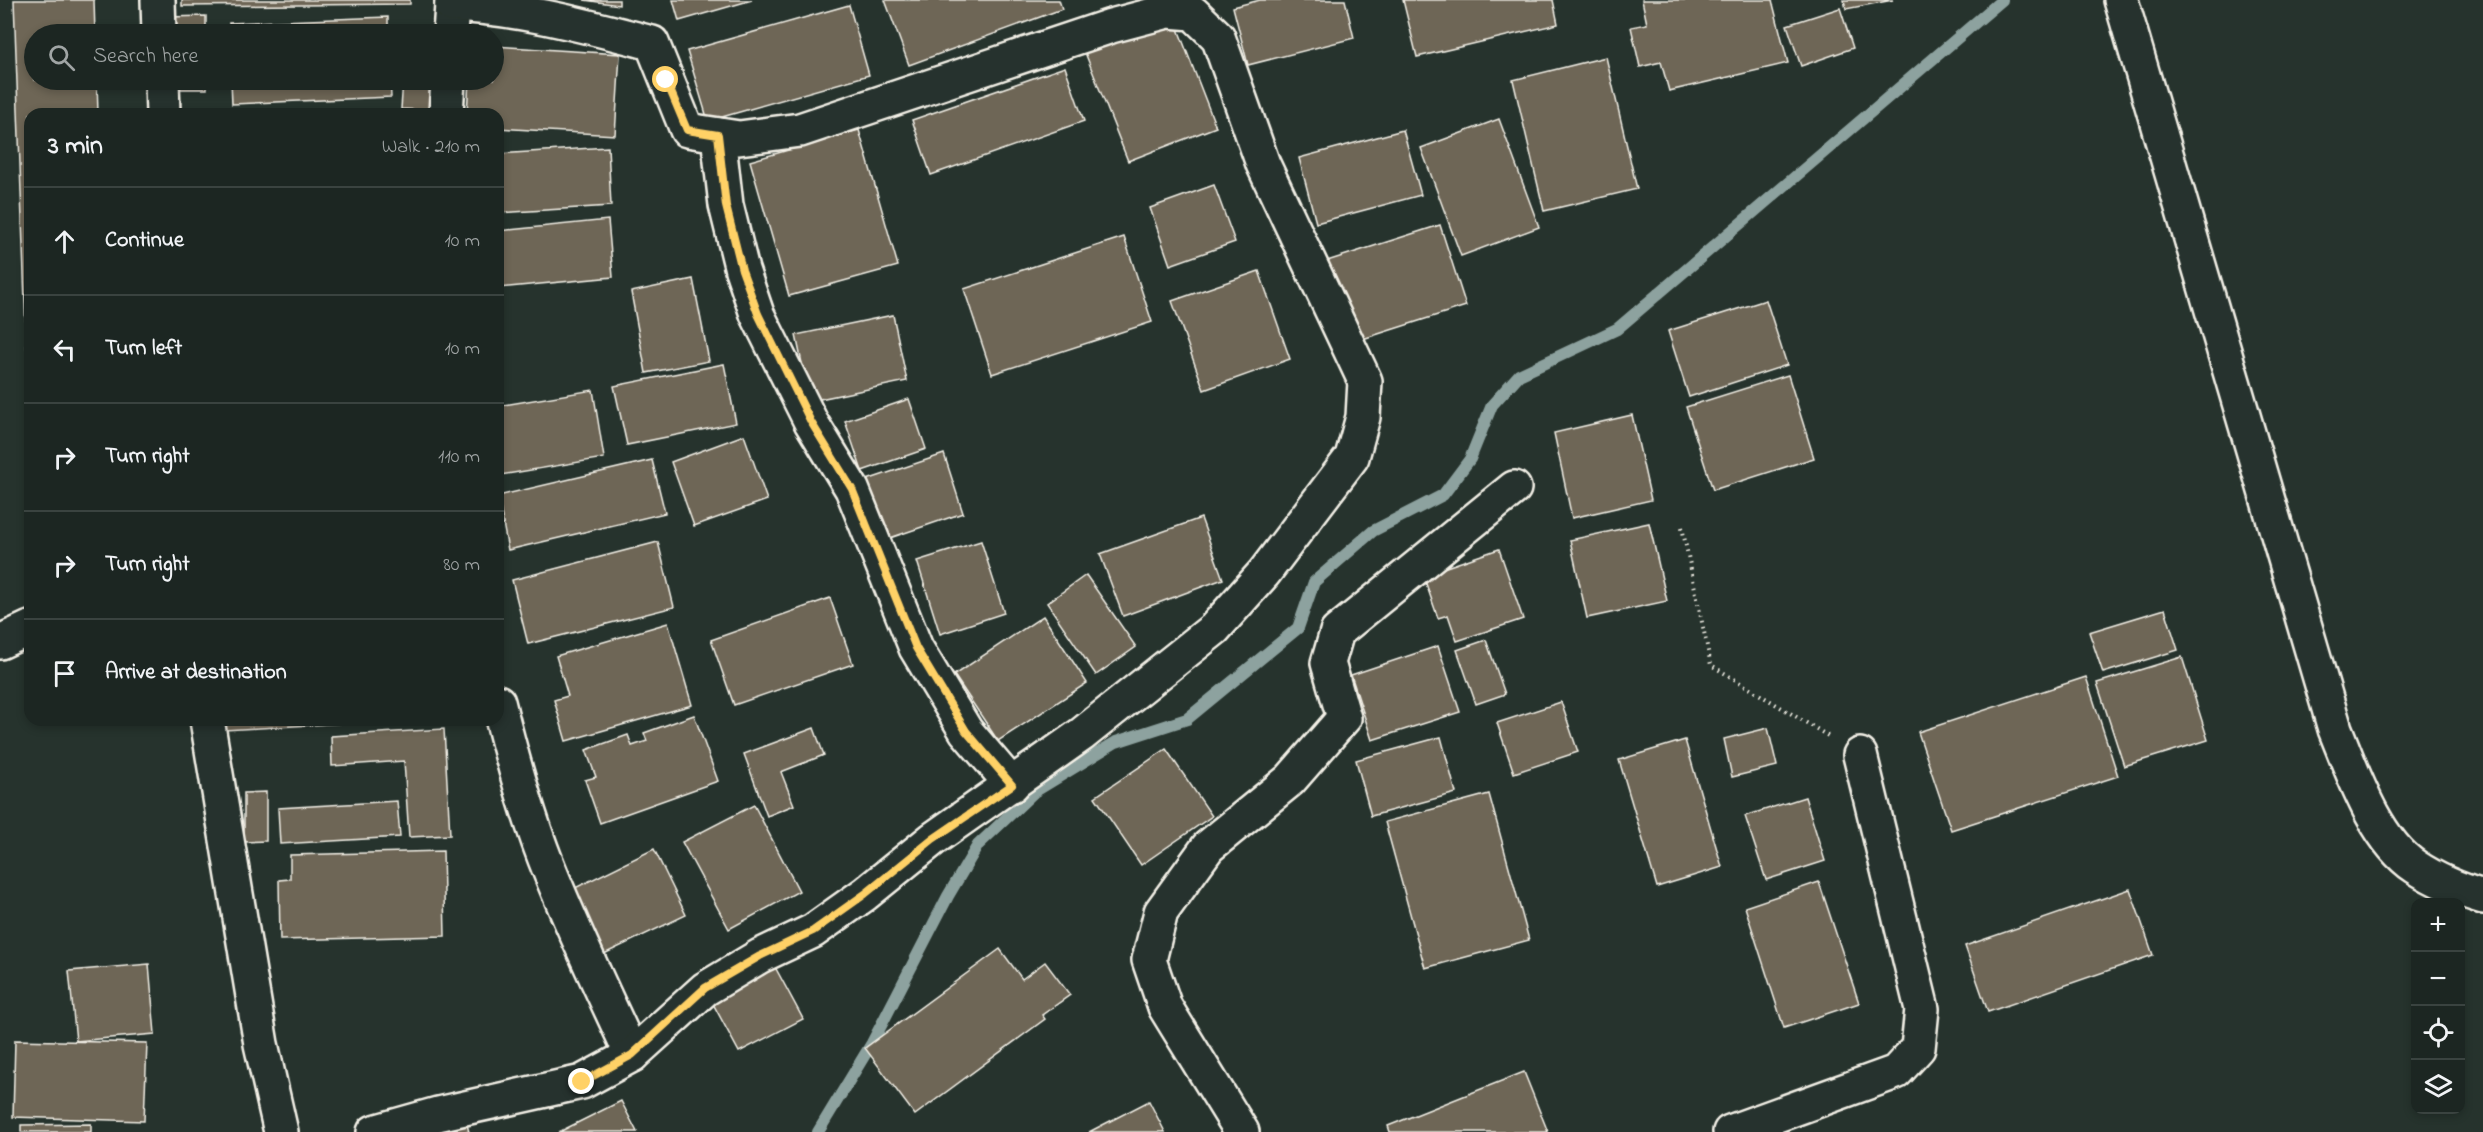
<!DOCTYPE html>
<html lang="en">
<head>
<meta charset="utf-8">
<style>
  body { margin:0; font-family:"Indie Flower",sans-serif; background:#29322f; color:#f1f3f6 }
  .controls { position:absolute; right:18px; bottom:18px; display:grid; overflow:hidden; border-radius:12px; box-shadow:0 3px 9px #0003 }
  .controls button { width:54px; height:54px; display:grid; place-items:center; padding:0; border:0; border-bottom:2px solid #3a4340; background:#1c2622; color:#f1f3f6; font:30px sans-serif }
  .stop { position:absolute; width:18px; height:18px; margin:-14px; border:4px solid #ffd166; border-radius:50%; background:#fff }
  .stop.end { background:#ffd166; border-color:#fff; box-shadow:0 2px 6px #0008 }
  .list { margin:0; padding:0; list-style:none }
  h2 { display:flex; justify-content:space-between; align-items:center; height:78px; margin:0; padding:0 24px; font-size:26px }
  h2 small { font-size:20px; font-weight:400; color:#a0a5a5 }
  .list li { display:grid; grid-template-columns:39px 1fr auto; gap:18px; align-items:center; box-sizing:border-box; height:108px; padding:0 24px; border-top:2px solid #3a4340 }
  .list b { display:block; font-size:22px; white-space:nowrap }
  .list em { font-size:20px; font-style:normal; color:#a0a5a5 }
  .icon { flex:none; width:33px; height:33px; fill:none; stroke:currentColor; stroke-width:2; stroke-linecap:round; stroke-linejoin:round }
  .map { position:relative; flex:none; width:2483px; height:1132px; overflow:hidden }
  .search { position:absolute; background:#1c2622; box-shadow:0 3px 9px #0003; left:24px; top:24px; width:480px; height:66px; display:flex; align-items:center; gap:15px; box-sizing:border-box; padding:0 21px; border-radius:33px; color:#a0a5a5; font-size:22px }
  .panel { position:absolute; background:#1c2622; box-shadow:0 3px 9px #0003; left:24px; top:108px; width:480px; height:618px; border-radius:18px }
  .map>svg:first-child { display:block }
  .lines { fill:none; stroke-linecap:round; stroke-linejoin:round }
  .stream { stroke:#8da29f; stroke-width:12 }
  .building { fill:#6e6657; stroke:#f4f1e8; stroke-width:1.5 }
  .minor-casing { stroke:#f4f1e8; stroke-width:38 }
  .path { stroke:#f4f1e8; stroke-width:4; stroke-dasharray:1.5 4.5; stroke-linecap:butt }
  .minor { stroke:#26332d; stroke-width:33 }
  .route { stroke:#ffd166; stroke-width:8 }
</style>
</head>
<body>
<div class="map">
<svg width="2483" height="1132" viewBox="0 0 2483 1132">
  <rect width="100%" height="100%" fill="#26332d"/>
  <filter id="ink" filterUnits="userSpaceOnUse"><feTurbulence type="fractalNoise" baseFrequency=".0167" numOctaves="2"/><feDisplacementMap in="SourceGraphic" scale="12" xChannelSelector="R" yChannelSelector="G"/><feConvolveMatrix kernelMatrix="1 2 1 2 8 2 1 2 1" color-interpolation-filters="sRGB"/></filter>
  <g filter="url(#ink)">
    <g class="lines">
      <path class="stream" d="M818,1132L872,1043L948,896L978,845L1034,792L1116,742L1187,719L1298,628L1314,582L1373,531L1443,495L1470,459L1492,405L1519,375L1617,329L2002,0"/>
    </g>
    <g class="building">
      <path d="M14,0H94L95,34H34V80H97L98,114H30L28,385Z"/>
      <path d="M182,0H410V4L182,6Z"/>
      <path d="M584,0H619V5Z"/>
      <path d="M673,0H752L679,21Z"/>
      <path d="M885,0H1059L1062,9L909,65Z"/>
      <path d="M1260,0H1345L1354,38L1248,65L1233,7Z"/>
      <path d="M1403,0H1553L1558,24L1417,57Z"/>
      <path d="M1642,0H1772L1788,63L1669,91L1661,62L1640,67L1631,27L1647,24Z"/>
      <path d="M1844,0H1893L1846,9Z"/>
      <path d="M849,5L869,75L708,121L687,51Z"/>
      <path d="M1840,8L1853,48L1801,66L1787,25Z"/>
      <path d="M206,16V34H169V17Z"/>
      <path d="M1173,16L1216,127L1128,161L1084,50Z"/>
      <path d="M388,17V34H229V23Z"/>
      <path d="M494,46L620,54L615,135L498,128V114H467L469,80H494Z"/>
      <path d="M1606,57L1637,189L1544,211L1513,80Z"/>
      <path d="M1065,67L1084,121L931,175L912,120Z"/>
      <rect x="169" y="80" width="38" height="9"/>
      <path d="M231,80H390L391,97L232,104Z"/>
      <path d="M403,80H445L443,111L401,109Z"/>
      <path d="M1499,119L1539,227L1461,256L1421,148Z"/>
      <path d="M859,130L898,266L789,296L750,161Z"/>
      <path d="M1403,130L1421,195L1316,223L1299,158Z"/>
      <path d="M608,147L611,206L498,213V154Z"/>
      <path d="M1214,185L1235,242L1170,265L1150,208Z"/>
      <path d="M608,220L613,277L498,288V231Z"/>
      <path d="M1440,225L1466,306L1350,343L1324,262Z"/>
      <path d="M1124,237L1152,322L992,374L964,289Z"/>
      <path d="M1259,271L1290,359L1204,390L1172,301Z"/>
      <path d="M693,279L709,361L646,373L631,292Z"/>
      <path d="M1766,300L1787,365L1689,397L1668,331Z"/>
      <path d="M893,315L907,381L810,401L796,335Z"/>
      <path d="M724,364L736,423L627,445L614,386Z"/>
      <path d="M1788,375L1814,458L1713,490L1686,407Z"/>
      <path d="M593,390L604,458L501,475L498,459V406Z"/>
      <path d="M909,399L926,449L862,471L845,421Z"/>
      <path d="M1632,415L1651,500L1572,518L1554,433Z"/>
      <path d="M744,435L767,500L694,526L671,462Z"/>
      <path d="M944,454L963,513L884,540L864,481Z"/>
      <path d="M652,460L665,513L508,550L498,496Z"/>
      <path d="M1201,518L1223,579L1123,616L1100,554Z"/>
      <path d="M1649,523L1667,601L1587,618L1570,540Z"/>
      <path d="M981,541L1004,613L940,634L917,561Z"/>
      <path d="M658,542L674,607L528,644L512,580Z"/>
      <path d="M1499,549L1523,619L1457,641L1448,615L1438,618L1423,575Z"/>
      <path d="M1086,575L1136,647L1096,675L1047,603Z"/>
      <path d="M830,598L853,664L734,705L711,640Z"/>
      <path d="M2165,609L2178,650L2103,673L2089,632Z"/>
      <path d="M1043,616L1087,683L998,741L954,675Z"/>
      <path d="M668,623L692,705L566,741L554,700L568,696L556,656Z"/>
      <path d="M1486,640L1505,694L1476,704L1457,650Z"/>
      <path d="M1438,646L1460,712L1372,740L1351,675Z"/>
      <path d="M2182,657L2208,740L2124,766L2097,683Z"/>
      <path d="M2086,677L2118,776L1951,830L1918,732Z"/>
      <path d="M1561,702L1578,752L1514,773L1497,723Z"/>
      <path d="M694,715L718,781L600,823L585,780L596,777L586,750L628,735L632,746L647,741L644,733Z"/>
      <path d="M223,720H398L224,730Z"/>
      <path d="M814,728L824,755L781,772L794,805L767,816L744,754Z"/>
      <path d="M1768,728L1777,766L1732,777L1724,739Z"/>
      <path d="M444,729L450,835L409,837L404,761L332,766L331,736Z"/>
      <path d="M1441,737L1456,793L1371,816L1356,760Z"/>
      <path d="M1685,740L1722,867L1657,887L1619,760Z"/>
      <path d="M1166,749L1212,816L1141,865L1095,797Z"/>
      <path d="M266,792V841L244,842V793Z"/>
      <path d="M1489,794L1529,940L1425,968L1385,822Z"/>
      <path d="M1805,797L1825,861L1766,880L1745,816Z"/>
      <path d="M397,801L400,837L280,844L278,808Z"/>
      <path d="M754,805L799,891L729,929L682,842Z"/>
      <path d="M654,849L686,915L604,954L573,889Z"/>
      <path d="M443,851L445,936L280,940L279,880L290,879V855Z"/>
      <path d="M1819,882L1859,1003L1784,1028L1745,907Z"/>
      <path d="M2130,889L2153,955L1988,1012L1965,946Z"/>
      <path d="M1000,949L1022,979L1045,962L1070,995L1042,1015L1045,1019L915,1115L865,1048Z"/>
      <path d="M149,964L155,1034L76,1041L69,971Z"/>
      <path d="M775,967L803,1019L739,1052L711,1000Z"/>
      <path d="M15,1040L147,1043L144,1121L13,1117Z"/>
      <path d="M1524,1072L1548,1132H1390L1388,1126Z"/>
      <path d="M621,1101L637,1132H559Z"/>
      <path d="M1149,1101L1165,1132H1089Z"/>
      <path d="M465,1117L469,1132H418Z"/>
      <path d="M91,1124V1132H21V1125Z"/>
    </g>
    <g class="lines">
      <g class="minor-casing">
        <g id="minor">
          <path d="M158,0L159,34"/>
          <path d="M2121,0L2335,729C2353,773 2375,840 2416,867C2437,881 2460,890 2483,897"/>
          <path d="M450,34L452,5"/>
          <path d="M162,80L163,114"/>
          <path d="M446,114L448,80"/>
          <path d="M718,135L726,205L742,270L757,314L811,422L852,489L916,648L966,731L1012,785"/>
          <path d="M0,642L30,628"/>
          <path d="M498,702C511,755 525,807 545,859C571,926 602,990 632,1055"/>
          <path d="M207,720L261,1044L281,1132"/>
          <path d="M374,1132L438,1114L582,1082L632,1055L705,989L760,956L813,931L865,894L933,839L1081,735L1214,629L1264,573L1352,457L1363,417L1365,381L1263,164L1218,37L1193,13L1168,11L1111,26L800,130L739,138L687,130L652,43C586,26 521,8 452,5V0"/>
          <path d="M1242,1132L1165,1007L1149,960L1161,912L1208,847L1290,780L1344,718L1328,663L1337,632L1514,488"/>
          <path d="M1730,1132L1896,1072L1918,1048L1922,1009L1860,755"/>
        </g>
      </g>
      <path class="path" d="M1682,527L1711,665L1828,736"/>
      <use href="#minor" class="minor"/>
    </g>
  </g>
  <g class="lines" filter="url(#ink)">
    <path class="route" d="M582,1082L632,1055L705,988L760,956L813,931L865,894L933,839L1012,785L966,731L916,648L852,489L811,422L758,314L742,270L726,206L718,135L687,130L666,80"/>
  </g>
</svg>
<div class="controls">
<button>+</button>
<button>−</button>
<button><svg class="icon" aria-label="locate" viewBox="0 0 24 24"><circle cx="12" cy="12" r="6"/><path d="M12 2v4M12 18v4M2 12h4M18 12h4"/></svg></button>
<button><svg class="icon" aria-label="layers" viewBox="0 0 24 24"><path d="M12 4l9 5-9 5-9-5zM3 14l9 5 9-5"/></svg></button>
</div>
<div class="stop" style="left:666px;top:80px"></div>
<div class="stop end" style="left:582px;top:1082px"></div>
<div class="search"><svg class="icon" aria-label="search" viewBox="0 0 24 24"><circle cx="10" cy="10" r="6"/><path d="M15 15l6 6"/></svg>Search here</div>
<section class="panel">
<h2>3 min<small>Walk · 210 m</small></h2>
<ul class="list">
<li><svg class="icon" aria-label="ahead" viewBox="0 0 24 24"><path d="M12 20V5M6 11l6-6 6 6"/></svg><div><b>Continue</b></div><em>10 m</em></li>
<li><svg class="icon" aria-label="left" viewBox="0 0 24 24"><path d="M17 20v-9H6M10 6l-5 5 5 5"/></svg><div><b>Turn left</b></div><em>10 m</em></li>
<li><svg class="icon" aria-label="right" viewBox="0 0 24 24"><path d="M7 20v-9h11M14 6l5 5-5 5"/></svg><div><b>Turn right</b></div><em>110 m</em></li>
<li><svg class="icon" aria-label="right" viewBox="0 0 24 24"><path d="M7 20v-9h11M14 6l5 5-5 5"/></svg><div><b>Turn right</b></div><em>80 m</em></li>
<li><svg class="icon" aria-label="arrive" viewBox="0 0 24 24"><path d="M6 21V4h12l-3 4 3 4H6"/></svg><div><b>Arrive at destination</b></div></li>
</ul>
</section>
</div>
</body>
</html>
